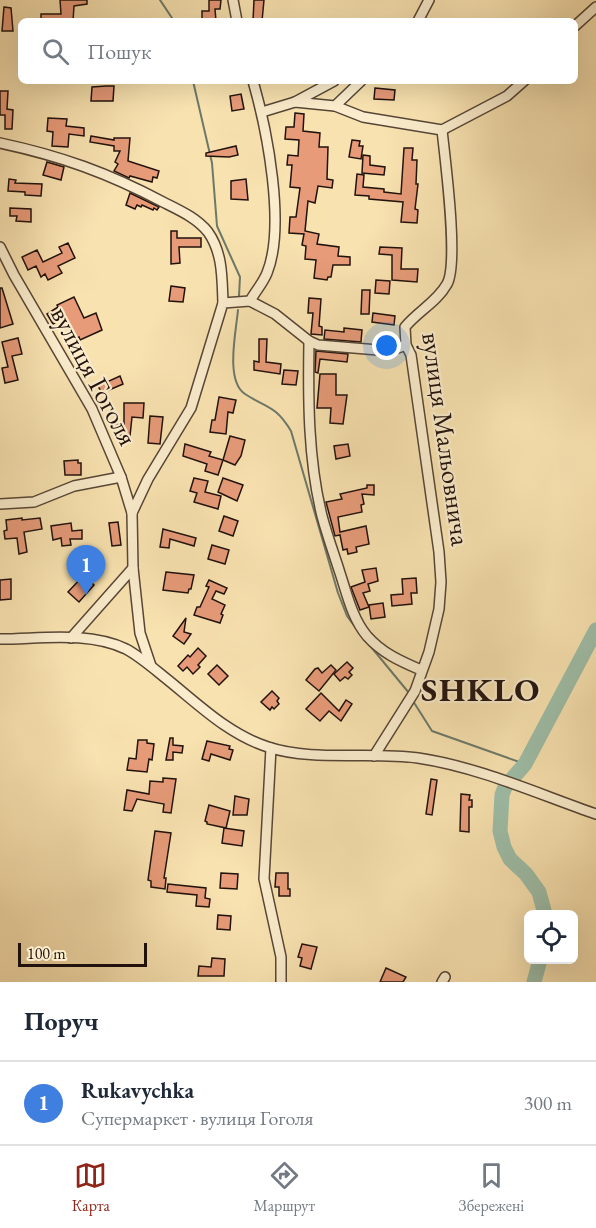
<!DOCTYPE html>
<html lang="uk">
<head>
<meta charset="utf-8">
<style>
  body { margin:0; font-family:"EB Garamond",serif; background:#f2f2f3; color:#1f2937 }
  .controls { position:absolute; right:18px; bottom:18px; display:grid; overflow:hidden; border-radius:9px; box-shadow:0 6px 24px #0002 }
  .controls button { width:54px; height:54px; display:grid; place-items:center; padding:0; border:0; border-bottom:2px solid #e0e1e3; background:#fff; color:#1f2937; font:30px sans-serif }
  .scale { position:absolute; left:18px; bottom:15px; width:129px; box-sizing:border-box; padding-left:6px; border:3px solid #21120d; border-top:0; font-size:16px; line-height:21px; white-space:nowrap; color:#21120d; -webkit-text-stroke:4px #faeccc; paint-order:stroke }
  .you { position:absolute; left:387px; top:346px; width:21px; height:21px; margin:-15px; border:4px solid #fff; border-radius:50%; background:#1a73e8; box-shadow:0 0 0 9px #1a73e833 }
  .badge { display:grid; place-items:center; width:39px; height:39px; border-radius:50%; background:#8f2418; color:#fff; font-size:20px; font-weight:700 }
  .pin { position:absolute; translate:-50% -50px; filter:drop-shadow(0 2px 3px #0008) }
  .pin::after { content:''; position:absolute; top:32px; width:21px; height:18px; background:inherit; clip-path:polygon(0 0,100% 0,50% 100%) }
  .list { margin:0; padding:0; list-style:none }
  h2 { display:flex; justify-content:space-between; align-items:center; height:78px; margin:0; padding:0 24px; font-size:26px }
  h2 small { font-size:20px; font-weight:400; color:#747a83 }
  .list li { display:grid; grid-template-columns:39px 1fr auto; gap:18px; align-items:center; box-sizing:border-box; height:84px; padding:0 24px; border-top:2px solid #e0e1e3 }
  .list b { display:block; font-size:22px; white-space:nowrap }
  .list p { margin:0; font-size:20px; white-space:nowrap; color:#747a83 }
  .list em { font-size:20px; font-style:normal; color:#747a83 }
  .icon { flex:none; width:33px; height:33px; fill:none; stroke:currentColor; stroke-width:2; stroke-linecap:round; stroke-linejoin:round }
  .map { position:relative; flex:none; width:596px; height:982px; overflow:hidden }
  .search { position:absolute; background:#fff; box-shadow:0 6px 24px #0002; left:18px; right:18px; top:18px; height:66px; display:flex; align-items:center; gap:15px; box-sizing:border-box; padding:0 21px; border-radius:9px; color:#747a83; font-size:22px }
  .sheet { height:162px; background:#fff }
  nav { display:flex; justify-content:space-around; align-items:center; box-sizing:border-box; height:84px; border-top:2px solid #e0e1e3; background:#fff; font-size:16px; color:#747a83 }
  nav a { display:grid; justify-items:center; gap:3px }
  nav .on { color:#8f2418 }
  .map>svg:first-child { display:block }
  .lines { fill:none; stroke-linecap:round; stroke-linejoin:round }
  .stream { stroke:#6c796a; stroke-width:2 }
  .river { stroke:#9ebea8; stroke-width:15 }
  .building { fill:#e79b79; stroke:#21120d; stroke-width:1.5 }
  .minor-casing { stroke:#574636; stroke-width:12 }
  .minor { stroke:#faeccc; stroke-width:9 }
  .labels { text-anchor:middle; stroke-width:4.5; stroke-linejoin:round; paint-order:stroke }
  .street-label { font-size:27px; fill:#21120d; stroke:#faeccc }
  .district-label { font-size:33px; font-weight:bold; letter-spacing:1.5px; fill:#21120d; stroke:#faeccc }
</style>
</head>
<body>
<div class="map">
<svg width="596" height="982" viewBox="0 0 596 982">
  <rect width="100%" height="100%" fill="#f8e2b0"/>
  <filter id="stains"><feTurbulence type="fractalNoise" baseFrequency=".00333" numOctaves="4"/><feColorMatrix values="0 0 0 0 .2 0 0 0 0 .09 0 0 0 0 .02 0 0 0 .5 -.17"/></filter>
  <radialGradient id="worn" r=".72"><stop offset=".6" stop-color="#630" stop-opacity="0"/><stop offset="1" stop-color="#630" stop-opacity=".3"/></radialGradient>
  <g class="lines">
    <g class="stream">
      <path d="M160,0L174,21"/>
      <path d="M193,81L212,163L217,226L240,277L239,296"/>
      <path d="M238,310C236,332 225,381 245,394C268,409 275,405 291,431L338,593L347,616L361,635"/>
      <path d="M367,642L409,693"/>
      <path d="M413,701L432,731L525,764"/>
    </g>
    <g class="river">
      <path d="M545,914L539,892L526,874L510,859L504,847L500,831L502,795L505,787L525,764L596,630"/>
      <path d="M534,982L540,960"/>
    </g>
  </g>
  <g class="building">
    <path d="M60,0H87V4L74,6L73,21H41V14H61Z"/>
    <path d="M209,0H221L220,9H215L216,21H202V11H209Z"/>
    <path d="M254,0H264L262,21H253Z"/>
    <path d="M4,7L11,8L13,31H2Z"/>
    <path d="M106,86H114L113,101H91L92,87Z"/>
    <path d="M375,88L395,90L394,100L374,99Z"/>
    <path d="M0,91H8L7,109L13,110L12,129H5V115H0Z"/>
    <path d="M241,94L244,109L232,111L230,96Z"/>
    <path d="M295,113L304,114L303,131L320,133L319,147H328L327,179L333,180L332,188L318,186L315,203L308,201L305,231L319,234L317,244L339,247L338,256L350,257V265H333L331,277H328L327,280L314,278L316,260L305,259L306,246L302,245L304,234L289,233L290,217H296L300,188L290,187L292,165H287L288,155L298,156L299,140L285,139L286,127H294Z"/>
    <path d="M48,118L67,119L66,126L84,128V136L69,134L68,147L52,146L53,132L47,131Z"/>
    <path d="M91,136L114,140V138H130L128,161L159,171L157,178L153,177L152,182L130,176L129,178L114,171L118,164L115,162L120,151H114V146L90,142Z"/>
    <path d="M352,140L360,141L359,146H363L361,159L349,157Z"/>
    <path d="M236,146L238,155L229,157L206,156V153Z"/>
    <path d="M404,148H413L412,160H417L416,184H418L415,209L418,210L417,223L401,222L403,202L369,199V196L355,195L357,174L364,175L363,187L384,189V192L401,194Z"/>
    <path d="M363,155L370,156V165L385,167L384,175L362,173Z"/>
    <path d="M47,162L64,167L61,180L43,175Z"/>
    <path d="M9,179L16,180L15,183L42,184L41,196L25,195V192L8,191Z"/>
    <path d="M246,179L248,200L231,199V181Z"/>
    <path d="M130,193L159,207L157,210L154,208L153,210L142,205L141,207L137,205L135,209L126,205Z"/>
    <path d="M10,208L31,209V222L16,221L17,216H10Z"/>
    <path d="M171,231H177V238H201V247H179L180,263L171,264Z"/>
    <path d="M68,243L75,258L58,266L62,273L48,280L45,274L41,277L36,266L28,270L22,257L37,250L43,262L62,253L59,247Z"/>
    <path d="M380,247L402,248L401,269H418L417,282L392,280V255L379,254Z"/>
    <path d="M376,280L390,281L389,294L375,293Z"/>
    <path d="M171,286L185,288L183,302L169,301Z"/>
    <path d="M0,288H2L13,324L0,328Z"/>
    <path d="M362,290H370L369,314H361Z"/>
    <path d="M74,297L84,318L96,313L102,330L80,340L79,337L74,339L65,317L53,324L47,314L58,307L57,305Z"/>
    <path d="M309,298L321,299L319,326L322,327V335L311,334L313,313H308Z"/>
    <path d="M373,313L395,316L394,325L372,322Z"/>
    <path d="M344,328L362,330L361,342L324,339L325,330L344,332Z"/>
    <path d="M18,338L22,354L12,356L18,380L5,383L2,368L8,367L2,342Z"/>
    <path d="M259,339H267L266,362L281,364L280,374L254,370V361L259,362Z"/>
    <path d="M316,351L348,354L347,362L320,359L318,373L315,372Z"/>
    <path d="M284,370L298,371L296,385L282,384Z"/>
    <path d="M320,374H336V395H347L343,424L330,423L331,408H317Z"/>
    <path d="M120,376L123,384L102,393L98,386Z"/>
    <path d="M219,397L236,400L233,413L228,412L226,434L210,432L212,420H215Z"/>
    <path d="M124,403H144L143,418L132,417L130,436L114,434L116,424L124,425Z"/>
    <path d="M150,416L163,417L160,444L148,443Z"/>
    <path d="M230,436L245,440L241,456L235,465L223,460Z"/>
    <path d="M185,444L211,452L209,456L223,460L218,475L205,471L207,464L183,456Z"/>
    <path d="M348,444L350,456L336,459L334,446Z"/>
    <path d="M78,460V463H81V475H65L64,461Z"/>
    <path d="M194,478L208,481L205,492L221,496L218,509L194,502L197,493L190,491Z"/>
    <path d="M223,478L243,485L237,501L218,492Z"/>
    <path d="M367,485H374V495L362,494L364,504L361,505L362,512L338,517L340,532L366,526L369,544L356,547L357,552L348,554L347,549L343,550L340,535L335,536L326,502L342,499L340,494L367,488Z"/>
    <path d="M224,516L238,521L233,536L219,531Z"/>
    <path d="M22,518V520L40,518L42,529L24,532L27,552L19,554L17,538L5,539L4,531L7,530L6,520Z"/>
    <path d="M118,522L121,545L112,546L109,523Z"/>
    <path d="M71,523L72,531L82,530V539H70L71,545L62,546L61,538L53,540L51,526Z"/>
    <path d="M163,529L196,538L194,546L170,539L169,548L160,547Z"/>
    <path d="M212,545L229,550L225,564L208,559Z"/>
    <path d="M376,568L378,581L368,584L370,591L363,593L369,607L360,610L351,587L365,582L362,570Z"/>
    <path d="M166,572L194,575L191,589H189L188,593L163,590Z"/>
    <path d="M84,575L94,585L79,602L68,592Z"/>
    <path d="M416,578L417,593H411L412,604L392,606L391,595L403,594L402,579Z"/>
    <path d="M11,579V599L0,600V580Z"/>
    <path d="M209,580L227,588L224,594L216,591L212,599L225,605L221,614L223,615L220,623L194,615L197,607H200L209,587L206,586Z"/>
    <path d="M383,603L385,617L371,619L369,605Z"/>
    <path d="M186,618L184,632L191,634L184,644L173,636Z"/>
    <path d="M198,648L206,656L198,665L200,667L193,674L187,667L183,671L178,666L188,655L190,657Z"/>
    <path d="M347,662L353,668L349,672L352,675L348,679L345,677L340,681L334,674Z"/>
    <path d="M217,665L228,676L219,685L208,674Z"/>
    <path d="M331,665L336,670L319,691L306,680L315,669L318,668L322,673Z"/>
    <path d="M272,691L279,698L277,701L279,704L274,709L272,707L270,710L261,702Z"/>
    <path d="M321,693L339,711L346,700L352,704L341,721L329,711L320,721L306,709Z"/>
    <path d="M170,738H173V745L183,746L182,753L173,752V760H166Z"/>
    <path d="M138,740H147V743L154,744L152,760L149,759L147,772L127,770L129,758L136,759Z"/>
    <path d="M207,741L230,746L229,749L233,750L230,760L211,754L209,761L202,759Z"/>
    <path d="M163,778L176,779L171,813L163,812L164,804L137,799L132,811L124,810L127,790L149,794L150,781L163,782Z"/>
    <path d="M431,779L437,780L432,815L426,814Z"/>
    <path d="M461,794L470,795L469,800H472V807H469V832L460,831Z"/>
    <path d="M235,796L249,799L247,815H233Z"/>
    <path d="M209,805L230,811L226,828L207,824V822L205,821Z"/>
    <path d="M224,828L244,831L242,846L222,843Z"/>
    <path d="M155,831L171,833L164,878H166L165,889L151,887V881L148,880Z"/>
    <path d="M221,873L238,874L237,889L220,888Z"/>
    <path d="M276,873H288V889H290V896H279V887H275Z"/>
    <path d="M168,884L206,888L205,898L210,899L209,907L196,906L197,895L167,892Z"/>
    <path d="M218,915L231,916L230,930L217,929Z"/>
    <path d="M302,944L317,947L311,969L300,966L302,958L298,957Z"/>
    <path d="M212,958L225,959L224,976H198L199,966L211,967Z"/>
    <path d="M386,968L406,977L403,982H380Z"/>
  </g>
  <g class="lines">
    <g class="minor-casing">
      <g id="minor">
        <path d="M233,0L237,21"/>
        <path d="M418,21L429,0"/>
        <path d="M575,26L596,7"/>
        <path d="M295,102L335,106L363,117L442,130L507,96L524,81"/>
        <path d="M335,106L361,81"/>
        <path d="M262,112L295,102L334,81"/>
        <path d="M0,143C61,156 108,173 163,202C179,210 197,218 208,232C223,253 222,279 223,303"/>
        <path d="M0,247L14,275L92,409L121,477L132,513L133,568L140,633L151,666"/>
        <path d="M250,301L275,314L309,341L318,345L390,351L406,345"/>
        <path d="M309,341C308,399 308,459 322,516C327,535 334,554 340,573C347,594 352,618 367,636C382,653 400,661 421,670"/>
        <path d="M0,504L34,502L74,486L121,477"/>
        <path d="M132,513L148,479L191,408L223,303L250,301C255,292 263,283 267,273C286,226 267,130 253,81"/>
        <path d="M71,638L133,568"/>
        <path d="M0,639C40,639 88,631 126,649C139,656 152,667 163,676C196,702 227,734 268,747C313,762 371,751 418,758C479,767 538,794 596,814"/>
        <path d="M271,748L264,879L281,957V982"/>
        <path d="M374,756L415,691L429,652L439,609L441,582L439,552L411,355L406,345L405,327C418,311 437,302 447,284C459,263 445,159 442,130"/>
        <path d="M442,982L445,977"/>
      </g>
    </g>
    <use href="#minor" class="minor"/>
  </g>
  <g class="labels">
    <g class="street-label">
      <text transform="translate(94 376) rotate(62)" y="9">вулиця Гоголя</text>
      <text transform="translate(446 439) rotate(82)" y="9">вулиця Мальовнича</text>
    </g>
    <g class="district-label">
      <text x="481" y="701">SHKLO</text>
    </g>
  </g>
  <rect width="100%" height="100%" filter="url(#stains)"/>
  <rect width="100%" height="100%" fill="url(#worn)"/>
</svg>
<div class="controls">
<button><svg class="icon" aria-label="locate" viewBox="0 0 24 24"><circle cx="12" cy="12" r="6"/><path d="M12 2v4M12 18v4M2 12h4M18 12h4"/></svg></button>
</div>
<div class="scale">100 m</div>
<div class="you"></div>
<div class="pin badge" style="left:86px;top:595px;background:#3f7fe0">1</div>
<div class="search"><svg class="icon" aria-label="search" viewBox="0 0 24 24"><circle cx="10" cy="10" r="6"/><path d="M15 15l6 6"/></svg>Пошук</div>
</div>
<section class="sheet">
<h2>Поруч<small></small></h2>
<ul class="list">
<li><span class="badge" style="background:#3f7fe0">1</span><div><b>Rukavychka</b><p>Супермаркет · вулиця Гоголя</p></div><em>300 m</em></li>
</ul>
</section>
<nav>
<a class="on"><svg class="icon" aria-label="map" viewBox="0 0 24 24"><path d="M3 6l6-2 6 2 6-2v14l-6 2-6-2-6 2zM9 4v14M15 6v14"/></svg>Карта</a>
<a><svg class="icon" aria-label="directions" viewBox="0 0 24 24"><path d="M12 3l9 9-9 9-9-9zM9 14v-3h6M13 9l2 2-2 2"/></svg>Маршрут</a>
<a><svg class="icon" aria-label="saved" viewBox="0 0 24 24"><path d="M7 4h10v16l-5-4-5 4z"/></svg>Збережені</a>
</nav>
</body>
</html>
